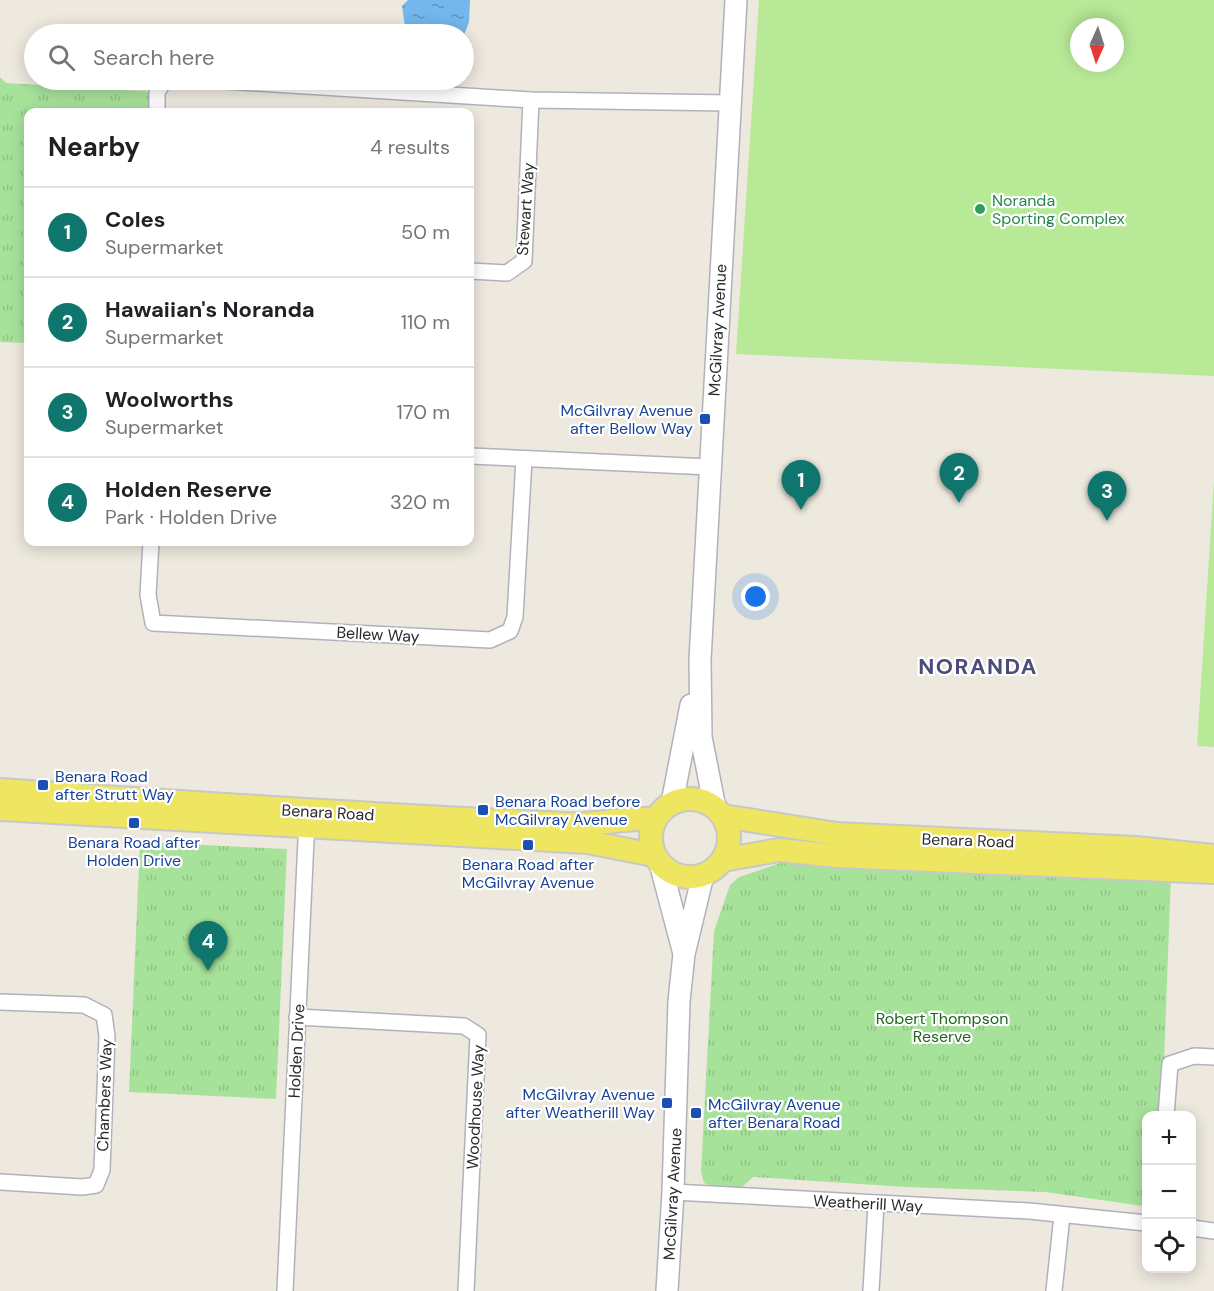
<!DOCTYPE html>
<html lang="en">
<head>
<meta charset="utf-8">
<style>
  body { margin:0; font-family:"DM Sans",sans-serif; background:#f2f2f2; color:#202124 }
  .controls { position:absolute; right:18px; bottom:18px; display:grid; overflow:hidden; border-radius:12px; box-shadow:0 3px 15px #0003 }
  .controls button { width:54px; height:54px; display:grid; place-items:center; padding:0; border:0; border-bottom:2px solid #e0e0e0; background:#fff; color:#202124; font:30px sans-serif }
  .compass { position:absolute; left:1070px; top:18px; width:54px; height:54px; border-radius:50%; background:#fff; box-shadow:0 3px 15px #0003; rotate:183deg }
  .you { position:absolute; left:756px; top:597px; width:21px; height:21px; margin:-15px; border:4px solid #fff; border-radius:50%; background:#1a73e8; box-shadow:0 0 0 9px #1a73e833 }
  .badge { display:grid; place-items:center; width:39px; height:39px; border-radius:50%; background:#0f766e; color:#fff; font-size:20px; font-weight:700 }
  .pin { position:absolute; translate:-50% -50px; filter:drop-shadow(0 2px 3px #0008) }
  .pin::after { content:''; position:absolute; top:32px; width:21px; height:18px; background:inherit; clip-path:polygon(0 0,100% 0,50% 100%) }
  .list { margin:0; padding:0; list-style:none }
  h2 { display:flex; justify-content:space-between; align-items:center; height:78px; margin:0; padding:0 24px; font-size:26px }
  h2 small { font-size:20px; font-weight:400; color:#757577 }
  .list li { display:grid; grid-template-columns:39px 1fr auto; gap:18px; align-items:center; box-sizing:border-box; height:90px; padding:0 24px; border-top:2px solid #e0e0e0 }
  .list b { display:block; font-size:22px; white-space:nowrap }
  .list p { margin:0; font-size:20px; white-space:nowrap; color:#757577 }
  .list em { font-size:20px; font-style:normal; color:#757577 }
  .icon { flex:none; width:33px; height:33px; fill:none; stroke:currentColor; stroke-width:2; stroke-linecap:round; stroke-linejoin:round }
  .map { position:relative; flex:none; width:1214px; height:1291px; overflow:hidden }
  .search { position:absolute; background:#fff; box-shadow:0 3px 15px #0003; left:24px; top:24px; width:450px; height:66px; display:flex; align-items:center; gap:15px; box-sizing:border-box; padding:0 21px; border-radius:33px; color:#757577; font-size:22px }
  .panel { position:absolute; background:#fff; box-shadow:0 3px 15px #0003; left:24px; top:108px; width:450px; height:438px; border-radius:12px }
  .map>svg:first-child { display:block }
  .park { fill:url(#park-tufts) }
  .pitch { fill:#b8e997; fill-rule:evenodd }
  .water { fill:url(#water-ripples) }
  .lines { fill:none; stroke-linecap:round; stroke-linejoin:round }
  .minor-casing { stroke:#b1b1be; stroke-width:18 }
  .secondary-casing { stroke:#b1b1be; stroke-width:24 }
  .primary-casing { stroke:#c8c8c8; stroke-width:26 }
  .minor { stroke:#fff; stroke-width:15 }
  .secondary { stroke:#fff; stroke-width:21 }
  .primary { stroke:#eee661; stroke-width:22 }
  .leisure-dot { fill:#2e9e5b; stroke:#fff; stroke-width:2 }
  .transit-dot { fill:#1a4fb4; stroke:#fff; stroke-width:2 }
  .labels { text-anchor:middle; stroke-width:4.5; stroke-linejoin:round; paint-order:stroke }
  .leisure-label { font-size:16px; fill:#27864d; stroke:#fff; text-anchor:start }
  .street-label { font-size:16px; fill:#2b2b2b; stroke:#fff }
  .transit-label { font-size:16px; fill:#164399; stroke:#fff; text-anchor:start }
  .park-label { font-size:16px; fill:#1e681c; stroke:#fff }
  .district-label { font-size:22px; font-weight:bold; letter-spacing:1.5px; fill:#4c4c7b; stroke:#fff }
</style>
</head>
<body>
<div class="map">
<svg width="1214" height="1291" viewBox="0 0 1214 1291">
  <defs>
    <pattern id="park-tufts" width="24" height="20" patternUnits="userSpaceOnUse" patternTransform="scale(1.5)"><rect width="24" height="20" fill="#a7e29b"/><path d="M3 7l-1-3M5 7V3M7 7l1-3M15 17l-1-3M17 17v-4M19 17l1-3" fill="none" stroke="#90c286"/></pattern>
    <pattern id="water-ripples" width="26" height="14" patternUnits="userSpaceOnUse" patternTransform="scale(1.5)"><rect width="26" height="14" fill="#73b7ec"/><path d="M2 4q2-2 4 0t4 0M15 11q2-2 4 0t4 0" fill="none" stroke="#5f95bf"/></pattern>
  </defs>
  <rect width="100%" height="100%" fill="#ede9de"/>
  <g class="park">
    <path d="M0,77L6,83L157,92V112H28V343L0,342Z"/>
    <path d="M140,842L287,849L276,1099L129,1092Z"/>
    <path d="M813,861L1171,875L1162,1115L1146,1116V1203L1143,1206L1045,1192L905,1187L753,1177L740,1189L715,1188L704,1183L701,1172L714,931L730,885L739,877L780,863Z"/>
  </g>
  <g class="pitch">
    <path d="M759,0H1214V376L736,354ZM1079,27H1115V63H1079Z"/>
    <path d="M1214,480V747L1197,746Z"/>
  </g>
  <path class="water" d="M408,0H470L469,22L464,35L406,34L402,6Z"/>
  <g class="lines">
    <g class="minor-casing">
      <g id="minor">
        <path d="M210,80L531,100L729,103"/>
        <path d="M157,112V92L165,80"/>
        <path d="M470,271L507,273L524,261L531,100"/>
        <path d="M470,456L710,467"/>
        <path d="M151,542L148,595L153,623L490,640L510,631L515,617L524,459"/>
        <path d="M0,1002L84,1005L104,1015L107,1036L102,1170L96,1185L82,1187L0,1182"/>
        <path d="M297,1017L464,1026L478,1035L466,1291"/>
        <path d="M1166,1116L1170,1064L1194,1056L1214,1057"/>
        <path d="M673,1192L1029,1211L1146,1223"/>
        <path d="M1192,1228L1214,1231"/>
        <path d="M285,1291L307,818"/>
        <path d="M871,1291L876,1204"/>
        <path d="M1054,1291L1062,1215"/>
      </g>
    </g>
    <g class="secondary-casing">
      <g id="secondary">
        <path d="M672,803L691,705"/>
        <path d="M715,808L701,737L700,660L736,0"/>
        <path d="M660,863L683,950"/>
        <path d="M667,1291L673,1192L679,1001L684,954L703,875"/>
      </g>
    </g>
    <g class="primary-casing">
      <g id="primary">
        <path d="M0,790C188,803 377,815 566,824C596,826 625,817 655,819"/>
        <circle cx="690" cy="838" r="39"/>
        <path d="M0,809L587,842L654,855"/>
        <path d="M723,816L837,834L1136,848L1214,856"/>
        <path d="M723,860L779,850L838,856L1214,872"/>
      </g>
    </g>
    <use href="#minor" class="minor"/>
    <use href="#secondary" class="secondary"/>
    <use href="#primary" class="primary"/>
  </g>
  <circle class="leisure-dot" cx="980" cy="209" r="6"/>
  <g class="transit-dot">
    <rect x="699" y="413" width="12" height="12" rx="3"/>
    <rect x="37" y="779" width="12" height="12" rx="3"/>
    <rect x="477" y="804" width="12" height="12" rx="3"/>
    <rect x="128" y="817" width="12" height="12" rx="3"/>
    <rect x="522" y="839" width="12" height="12" rx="3"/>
    <rect x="661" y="1097" width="12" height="12" rx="3"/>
    <rect x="690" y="1107" width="12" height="12" rx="3"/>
  </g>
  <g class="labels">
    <g class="leisure-label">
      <text x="992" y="206">Noranda<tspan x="992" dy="18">Sporting Complex</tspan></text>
    </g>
    <g class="street-label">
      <text transform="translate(525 209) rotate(-86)" y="6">Stewart Way</text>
      <text transform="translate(717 330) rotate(-87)" y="6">McGilvray Avenue</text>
      <text transform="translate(378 634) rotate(3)" y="6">Bellew Way</text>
      <text transform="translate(328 812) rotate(3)" y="6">Benara Road</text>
      <text transform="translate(968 840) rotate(2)" y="6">Benara Road</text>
      <text transform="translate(296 1051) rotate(-87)" y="6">Holden Drive</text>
      <text transform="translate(104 1095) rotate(-88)" y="6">Chambers Way</text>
      <text transform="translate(475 1107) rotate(-87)" y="6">Woodhouse Way</text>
      <text transform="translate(672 1194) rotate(-87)" y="6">McGilvray Avenue</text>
      <text transform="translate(868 1203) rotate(3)" y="6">Weatherill Way</text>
    </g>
    <g class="transit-label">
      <text x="693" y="416" text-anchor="end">McGilvray Avenue<tspan x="693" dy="18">after Bellow Way</tspan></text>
      <text x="55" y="782">Benara Road<tspan x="55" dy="18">after Strutt Way</tspan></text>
      <text x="495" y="807">Benara Road before<tspan x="495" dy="18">McGilvray Avenue</tspan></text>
      <text x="134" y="848" text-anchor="middle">Benara Road after<tspan x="134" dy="18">Holden Drive</tspan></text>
      <text x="528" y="870" text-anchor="middle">Benara Road after<tspan x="528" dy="18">McGilvray Avenue</tspan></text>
      <text x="655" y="1100" text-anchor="end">McGilvray Avenue<tspan x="655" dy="18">after Weatherill Way</tspan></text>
      <text x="708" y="1110">McGilvray Avenue<tspan x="708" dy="18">after Benara Road</tspan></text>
    </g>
    <g class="park-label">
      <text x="942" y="1024">Robert Thompson<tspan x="942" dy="18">Reserve</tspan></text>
    </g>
    <g class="district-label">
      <text x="978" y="674">NORANDA</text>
    </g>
  </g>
</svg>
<div class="controls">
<button>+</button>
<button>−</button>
<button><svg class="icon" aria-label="locate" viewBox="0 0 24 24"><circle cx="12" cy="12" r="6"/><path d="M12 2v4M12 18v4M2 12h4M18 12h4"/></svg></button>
</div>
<svg class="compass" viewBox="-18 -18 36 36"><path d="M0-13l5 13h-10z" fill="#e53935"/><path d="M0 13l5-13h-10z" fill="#757577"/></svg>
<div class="you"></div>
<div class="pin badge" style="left:801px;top:510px">1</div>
<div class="pin badge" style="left:959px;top:503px">2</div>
<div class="pin badge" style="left:1107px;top:521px">3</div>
<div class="pin badge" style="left:208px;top:971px">4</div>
<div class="search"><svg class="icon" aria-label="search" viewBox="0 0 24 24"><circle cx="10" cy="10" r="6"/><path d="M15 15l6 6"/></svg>Search here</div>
<section class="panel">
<h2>Nearby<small>4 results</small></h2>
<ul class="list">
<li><span class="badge">1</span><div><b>Coles</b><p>Supermarket</p></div><em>50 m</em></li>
<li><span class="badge">2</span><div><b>Hawaiian's Noranda</b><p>Supermarket</p></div><em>110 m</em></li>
<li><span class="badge">3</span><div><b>Woolworths</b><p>Supermarket</p></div><em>170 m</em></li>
<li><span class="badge">4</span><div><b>Holden Reserve</b><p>Park · Holden Drive</p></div><em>320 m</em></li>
</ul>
</section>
</div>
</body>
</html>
